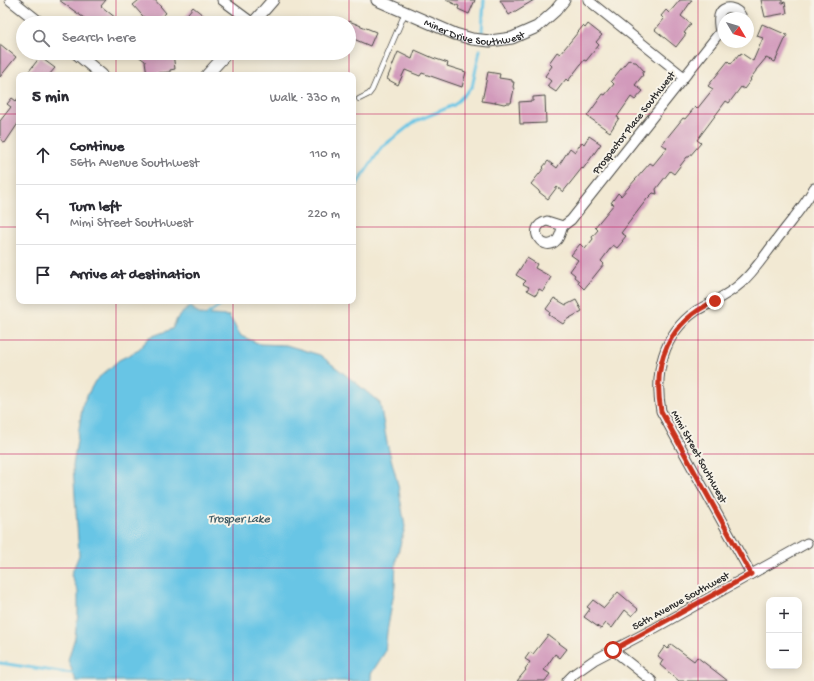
<!DOCTYPE html>
<html lang="en">
<head>
<meta charset="utf-8">
<style>
  body { margin:0; font-family:"Gochi Hand",sans-serif; background:#f2f2f3; color:#2b2b33 }
  .controls { position:absolute; right:12px; bottom:12px; display:grid; overflow:hidden; border-radius:8px; box-shadow:0 2px 10px #0003 }
  .controls button { width:36px; height:36px; display:grid; place-items:center; padding:0; border:0; border-bottom:1px solid #e1e1e2; background:#fff; color:#2b2b33; font:20px sans-serif }
  .compass { position:absolute; left:718px; top:12px; width:36px; height:36px; border-radius:50%; background:#fff; box-shadow:0 2px 10px #0003; rotate:128deg }
  .stop { position:absolute; width:12px; height:12px; margin:-9px; border:3px solid #c8321e; border-radius:50%; background:#fff }
  .stop.end { background:#c8321e; border-color:#fff; box-shadow:0 1px 4px #0008 }
  .list { margin:0; padding:0; list-style:none }
  h2 { display:flex; justify-content:space-between; align-items:center; height:52px; margin:0; padding:0 16px; font-size:17px }
  h2 small { font-size:13px; font-weight:400; color:#7c7c81 }
  .list li { display:grid; grid-template-columns:26px 1fr auto; gap:12px; align-items:center; box-sizing:border-box; height:60px; padding:0 16px; border-top:1px solid #e1e1e2 }
  .list b { display:block; font-size:15px; white-space:nowrap }
  .list p { margin:0; font-size:13px; white-space:nowrap; color:#7c7c81 }
  .list em { font-size:13px; font-style:normal; color:#7c7c81 }
  .icon { flex:none; width:22px; height:22px; fill:none; stroke:currentColor; stroke-width:2; stroke-linecap:round; stroke-linejoin:round }
  .map { position:relative; flex:none; width:814px; height:681px; overflow:hidden }
  .search { position:absolute; background:#fff; box-shadow:0 2px 10px #0003; left:16px; top:16px; width:340px; height:44px; display:flex; align-items:center; gap:10px; box-sizing:border-box; padding:0 14px; border-radius:22px; color:#7c7c81; font-size:15px }
  .panel { position:absolute; background:#fff; box-shadow:0 2px 10px #0003; left:16px; top:72px; width:340px; height:232px; border-radius:8px }
  .map>svg:first-child { display:block }
  .water { fill:#67c5e5; stroke:#497888 }
  .lines { fill:none; stroke-linecap:round; stroke-linejoin:round }
  .stream { stroke:#67c5e5; stroke-width:3 }
  .building { fill:#d29abb }
  .service-casing { stroke:#494844; stroke-width:6 }
  .minor-casing { stroke:#494844; stroke-width:11 }
  .tertiary-casing { stroke:#494844; stroke-width:13 }
  .service { stroke:#fff; stroke-width:4.5 }
  .minor { stroke:#fff; stroke-width:9 }
  .tertiary { stroke:#fff; stroke-width:11 }
  .route { stroke:#c8321e; stroke-width:5 }
  .grid { fill:none; stroke:#c2185b; stroke-width:1; stroke-opacity:0.55 }
  .labels { text-anchor:middle; stroke-width:4; stroke-linejoin:round; paint-order:stroke }
  .street-label { font-size:11px; fill:#2b2b2b; stroke:#f7f3e8 }
  .water-label { font-size:12px; font-style:italic; fill:#3d5963; stroke:#f7f3e8 }
</style>
</head>
<body>
<div class="map">
<svg width="814" height="681" viewBox="0 0 814 681">
  <rect width="100%" height="100%" fill="#f7f3e8"/>
  <filter id="ink" filterUnits="userSpaceOnUse"><feTurbulence type="fractalNoise" baseFrequency=".025" numOctaves="2"/><feDisplacementMap in="SourceGraphic" scale="8" xChannelSelector="R" yChannelSelector="G"/><feConvolveMatrix kernelMatrix="1 2 1 2 8 2 1 2 1" color-interpolation-filters="sRGB"/></filter>
  <filter id="wash" filterUnits="userSpaceOnUse"><feTurbulence type="fractalNoise" baseFrequency=".012" numOctaves="4" result="noise"/><feDisplacementMap in="SourceGraphic" scale="16" xChannelSelector="R" yChannelSelector="G"/><feGaussianBlur stdDeviation="0.9" result="paint"/><feColorMatrix in="noise" values="0 0 0 0 0 0 0 0 0 0 0 0 0 0 0 0 0 1.4 0 .05"/><feComposite in="paint" operator="in"/></filter>
  <g filter="url(#wash)">
    <rect width="100%" height="100%" fill="#f2e9d3"/>
    <path class="water" d="M190,306L199,314L229,316L241,336L260,344L286,345L320,355L356,383L380,403L387,443L398,485L405,527L396,560L395,587L387,632L385,652L371,674V681H76L68,660L75,637L78,613V591L71,575L79,555L73,466L83,403L95,381L119,360L137,351L150,337L172,329L178,317Z"/>
    <g class="lines">
      <g class="stream">
        <path d="M482,32L484,0"/>
        <path d="M353,190L381,148L414,122L454,105L472,87L480,50"/>
        <path d="M208,317V314L227,301"/>
        <path d="M0,663L60,672L75,673"/>
      </g>
    </g>
    <g id="blocks">
      <g class="building">
        <path d="M59,0H106L101,6L122,23H91Z"/>
        <path d="M139,0H155L166,13L154,23H149L133,5Z"/>
        <path d="M446,0H475L469,14L458,9L459,6Z"/>
        <path d="M500,0H534L509,15Z"/>
        <path d="M680,0H692L681,16L691,24L684,33L686,34L676,47L655,30L664,19L661,16L666,10L669,13Z"/>
        <path d="M761,0H782V3L785,2L787,13L765,17Z"/>
        <path d="M193,7L213,23H191L184,18Z"/>
        <path d="M349,21L376,32L370,46L349,37Z"/>
        <path d="M588,24L602,35L596,42L599,45L586,61L584,60L568,81L566,79L556,92L547,86L551,81L545,76L552,66L549,63L557,52L560,54L583,26L585,28Z"/>
        <path d="M762,24L787,35L775,62L766,58L756,70V71L750,79L751,80L744,89L741,87L729,103L726,101L697,140L701,143L689,157H687L674,174L670,171L656,189L657,194L653,193L647,199L621,233L626,236L622,241H623L617,248L613,245L601,261L604,264L584,289L578,283L579,281L574,277L575,275L570,271L578,260L571,255L580,244L585,249L593,239L592,237L598,230L595,227L614,204L611,203L618,193L621,196L650,163L653,165L667,148L662,144L683,118L685,119L695,107L697,109L713,89L708,86L728,61L731,64L739,54L740,55L741,53L753,61L763,38L757,36Z"/>
        <path d="M0,44L16,57L0,77Z"/>
        <path d="M415,50L433,58L448,63L447,66L466,72L462,87L422,73L420,76L405,70L398,85L387,79L398,52L412,59Z"/>
        <path d="M134,53H173L175,69L170,70V72L158,73V75H147L145,61Z"/>
        <path d="M40,57L55,68L49,75H26Z"/>
        <path d="M629,59L634,62H636L644,71L642,74L643,75L635,85L643,91L635,100L631,97L617,117L619,118L610,132L587,116L603,94L605,95L614,84L611,81Z"/>
        <path d="M488,72L500,74L499,78L512,80V82H514L513,87L514,89L511,103H507L504,104L495,102V103L482,101Z"/>
        <path d="M545,96L546,123L520,124L519,102L533,101V97Z"/>
        <path d="M19,97V122L5,143L0,139V121L11,107L7,104L12,98L16,101Z"/>
        <path d="M589,136L601,144L583,169L582,168L563,192L557,187L548,199L539,192V191L531,184L544,168L543,167L548,161L557,168L570,148L575,152L582,142L584,144Z"/>
        <path d="M527,258L537,264L535,268L551,277L543,291L539,289L536,295L527,290L529,287L523,284L526,281L516,275Z"/>
        <path d="M554,298L566,305L576,300L582,311L566,320L563,324L549,315L550,312L546,309Z"/>
        <path d="M618,592L638,609L632,616L625,610L612,628L606,623L601,629L584,617L590,609L587,607L593,600L604,608Z"/>
        <path d="M548,635L567,649L560,658L555,654L544,670L550,674L545,681H517L526,670L525,669L530,662L525,659L530,652L533,654Z"/>
        <path d="M671,644L694,661L697,657L728,681H679L660,665L663,660L658,656L665,646L668,649Z"/>
      </g>
    </g>
  </g>
  <g filter="url(#ink)">
    <use href="#blocks" fill-opacity="0" stroke="#494844" stroke-width="1"/>
    <g class="lines">
      <g class="service-casing">
        <path id="service" d="M359,99L369,94L372,90L405,13"/>
      </g>
      <g class="minor-casing">
        <g id="minor">
          <path d="M222,0L253,23"/>
          <path d="M588,0L684,77"/>
          <path d="M724,32H720C719,27 718,21 719,16C722,3 739,7 742,18"/>
          <path d="M547,221L563,226C561,230 560,237 557,240C544,255 524,227 547,221Z"/>
          <path d="M563,226L571,220L720,32"/>
          <path d="M751,574L661,411C654,373 663,334 696,311C711,302 727,296 740,284C754,272 764,256 775,242C788,224 804,207 814,188"/>
          <path d="M613,650L652,681"/>
          <path d="M567,681L574,674L594,660L655,628L807,543"/>
        </g>
      </g>
      <g class="tertiary-casing">
        <g id="tertiary">
          <path d="M11,0L40,23"/>
          <path id="s1" d="M377,0L455,34L472,39L490,41L512,38L537,27L555,11L564,0"/>
          <path d="M253,23L273,0"/>
          <path d="M76,53L102,75"/>
          <path d="M207,75L227,53"/>
        </g>
      </g>
      <use href="#service" class="service"/>
      <use href="#minor" class="minor"/>
      <use href="#tertiary" class="tertiary"/>
    </g>
  </g>
  <g class="lines" filter="url(#ink)">
    <path class="route" d="M613,650L751,574L661,411C652,362 669,322 715,301"/>
  </g>
  <path class="grid" d="M116,0V23M233,0V23M349,0V23M465,0V681M581,0V681M698,0V681M116,53V75M233,53V75M349,53V75M0,114H19M353,114H814M0,227H19M353,227H814M116,301V681M233,301V681M349,301V681M0,340H814M0,454H814M0,568H814"/>
  <g class="labels">
    <g class="street-label">
      <text dy="4" stroke="none"><textPath href="#s1" startOffset="104">Miner Drive Southwest</textPath></text>
      <text transform="translate(633 122) rotate(-52)" y="4">Prospector Place Southwest</text>
      <text transform="translate(700 456) rotate(61)" y="4">Mimi Street Southwest</text>
      <text transform="translate(680 600) rotate(-29)" y="4">56th Avenue Southwest</text>
    </g>
    <g class="water-label">
      <text x="239" y="522">Trosper Lake</text>
    </g>
  </g>
</svg>
<div class="controls">
<button>+</button>
<button>−</button>
</div>
<svg class="compass" viewBox="-18 -18 36 36"><path d="M0-13l5 13h-10z" fill="#e53935"/><path d="M0 13l5-13h-10z" fill="#7c7c81"/></svg>
<div class="stop" style="left:613px;top:650px"></div>
<div class="stop end" style="left:715px;top:301px"></div>
<div class="search"><svg class="icon" aria-label="search" viewBox="0 0 24 24"><circle cx="10" cy="10" r="6"/><path d="M15 15l6 6"/></svg>Search here</div>
<section class="panel">
<h2>5 min<small>Walk · 330 m</small></h2>
<ul class="list">
<li><svg class="icon" aria-label="ahead" viewBox="0 0 24 24"><path d="M12 20V5M6 11l6-6 6 6"/></svg><div><b>Continue</b><p>56th Avenue Southwest</p></div><em>110 m</em></li>
<li><svg class="icon" aria-label="left" viewBox="0 0 24 24"><path d="M17 20v-9H6M10 6l-5 5 5 5"/></svg><div><b>Turn left</b><p>Mimi Street Southwest</p></div><em>220 m</em></li>
<li><svg class="icon" aria-label="arrive" viewBox="0 0 24 24"><path d="M6 21V4h12l-3 4 3 4H6"/></svg><div><b>Arrive at destination</b></div></li>
</ul>
</section>
</div>
</body>
</html>
